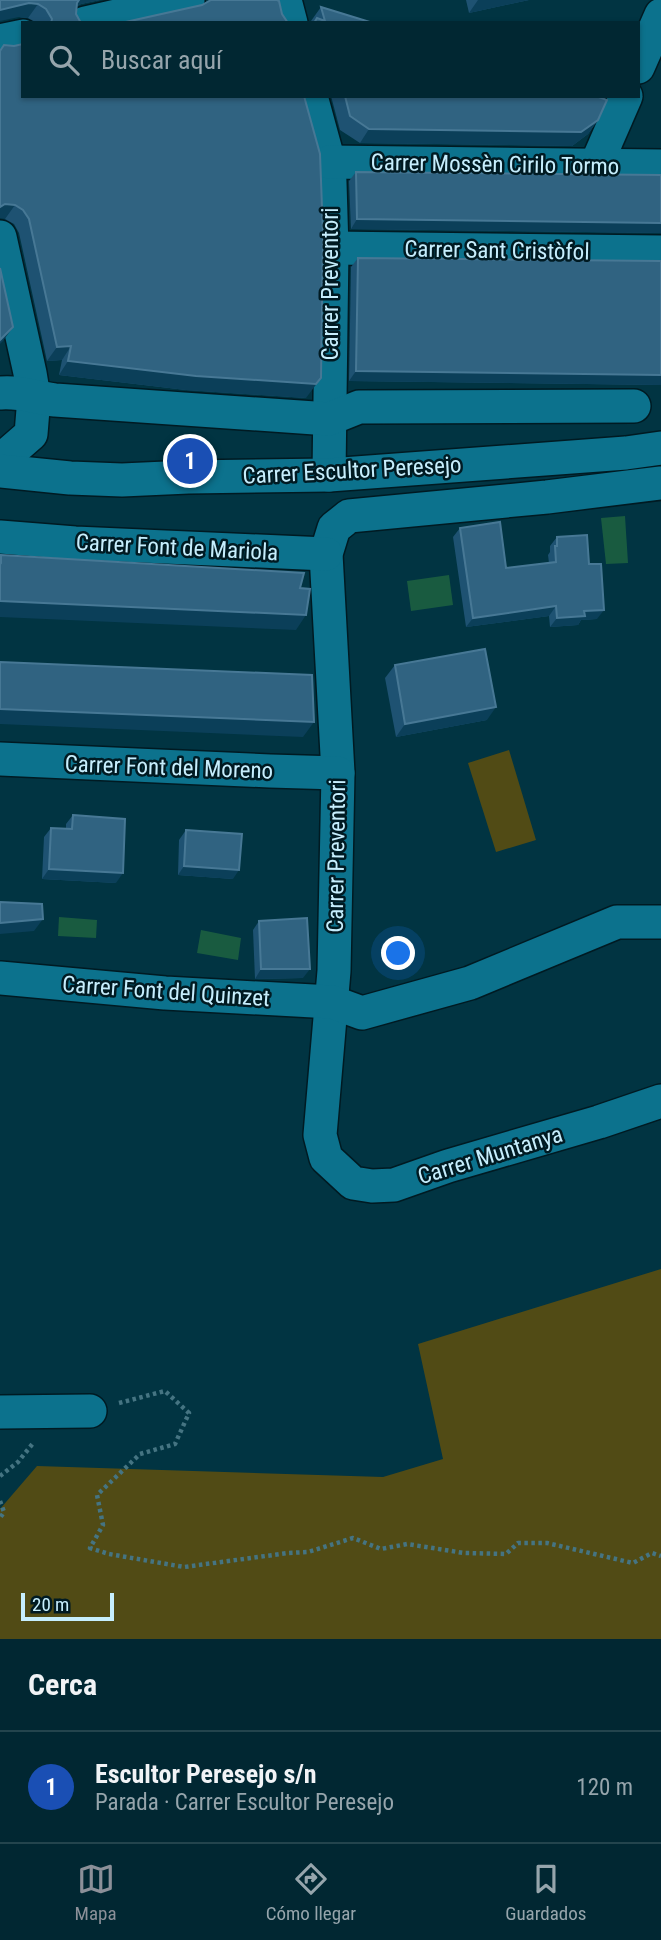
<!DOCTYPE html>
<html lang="es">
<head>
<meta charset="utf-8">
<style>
  body { margin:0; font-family:"Roboto Condensed",sans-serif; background:#0f333e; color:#f1f3f6 }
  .scale { position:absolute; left:21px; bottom:18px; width:93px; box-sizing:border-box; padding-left:7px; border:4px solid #c6eefd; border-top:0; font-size:19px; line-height:24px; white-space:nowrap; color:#c6eefd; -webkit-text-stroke:5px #001a22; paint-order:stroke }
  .you { position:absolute; left:399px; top:954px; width:24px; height:24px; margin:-18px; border:5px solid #fff; border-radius:50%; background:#1a73e8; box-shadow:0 0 0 10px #1a73e833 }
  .badge { display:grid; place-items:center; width:46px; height:46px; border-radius:50%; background:#8c9099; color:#fff; font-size:23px; font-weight:700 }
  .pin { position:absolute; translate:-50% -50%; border:4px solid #fff; box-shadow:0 2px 7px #0006 }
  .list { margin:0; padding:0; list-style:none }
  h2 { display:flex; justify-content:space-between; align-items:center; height:91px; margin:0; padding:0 28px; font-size:30px }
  h2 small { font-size:23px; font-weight:400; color:#96a5ac }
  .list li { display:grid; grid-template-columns:46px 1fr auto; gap:21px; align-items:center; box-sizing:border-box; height:112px; padding:0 28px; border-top:2px solid #23444d }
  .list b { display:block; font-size:26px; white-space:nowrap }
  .list p { margin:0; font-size:23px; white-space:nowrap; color:#96a5ac }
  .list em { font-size:23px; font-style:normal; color:#96a5ac }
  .icon { flex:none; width:38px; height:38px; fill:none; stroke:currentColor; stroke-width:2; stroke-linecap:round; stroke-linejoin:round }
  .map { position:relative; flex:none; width:661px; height:1639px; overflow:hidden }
  .search { position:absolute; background:#012732; box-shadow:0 2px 5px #0004; left:21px; right:21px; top:21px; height:77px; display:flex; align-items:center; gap:18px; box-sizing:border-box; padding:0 24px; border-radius:0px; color:#96a5ac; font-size:26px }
  .sheet { height:203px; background:#012732 }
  nav { display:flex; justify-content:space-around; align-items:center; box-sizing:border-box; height:98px; border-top:2px solid #23444d; background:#012732; font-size:19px; color:#96a5ac }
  nav a { display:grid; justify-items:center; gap:4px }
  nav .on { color:#8c9099 }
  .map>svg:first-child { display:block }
  .green { fill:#514b15 }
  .water { fill:#195b40 }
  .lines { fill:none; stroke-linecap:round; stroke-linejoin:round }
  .minor-casing { stroke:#001a22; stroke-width:36 }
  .path { stroke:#457482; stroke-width:4.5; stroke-dasharray:3.5 3.5; stroke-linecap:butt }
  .minor { stroke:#0c728d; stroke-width:33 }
  .wall { fill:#1e5272 }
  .shaded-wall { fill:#0b3f59 }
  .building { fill:#306381; stroke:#477895; stroke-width:2 }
  .labels { text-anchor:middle; stroke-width:5; stroke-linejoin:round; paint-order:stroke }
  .street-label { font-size:23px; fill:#c6eefd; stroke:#001a22 }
</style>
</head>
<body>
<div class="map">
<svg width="661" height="1639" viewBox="0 0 661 1639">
  <rect width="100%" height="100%" fill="#013442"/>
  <g class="green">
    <path d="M509,750L536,840L496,852L468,763Z"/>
    <path d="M661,1269V1639H0V1509L37,1466L383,1477L443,1459L418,1344Z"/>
  </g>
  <g class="water">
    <path d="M625,516L628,563L606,564L601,518Z"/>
    <path d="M449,575L453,605L411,611L407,581Z"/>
    <path d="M59,917L97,920L96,938L58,936Z"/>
    <path d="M201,930L241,938L238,960L197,953Z"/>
  </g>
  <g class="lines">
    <g class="minor-casing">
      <g id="minor">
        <path d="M285,0L291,23"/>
        <path d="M85,23L188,0"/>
        <path d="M0,41L23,36"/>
        <path d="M638,67L661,15"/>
        <path d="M311,96L329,162L330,183L332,248L329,475"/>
        <path d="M329,162L661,166"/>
        <path d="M596,165L626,96"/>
        <path d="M0,237L30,373L34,397L31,434L0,461"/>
        <path d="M332,248L661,252"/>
        <path d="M0,393C20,391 36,398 55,400L329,419L359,407L634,406"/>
        <path d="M0,471L70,478L122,480L188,477L329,475L626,453L661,448"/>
        <path d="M661,483L547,497L349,516L334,528L326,554L338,773L334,971L320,1135L326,1158L353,1183L372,1186L394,1185L448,1166L599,1122L661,1101"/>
        <path d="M0,537L75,543L326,554"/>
        <path d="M0,759L270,771L338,773"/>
        <path d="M0,978L165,993L332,1002L362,1013L470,983L617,922H661"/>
        <path d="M0,1412L90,1411"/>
      </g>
    </g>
    <g class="path">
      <path d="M119,1403L165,1391L189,1413L175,1444L140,1454L97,1495L103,1525L90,1548L109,1554L184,1567L288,1553L308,1552L353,1538L381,1549L407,1544L464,1553L506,1554L518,1543H547L633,1563L652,1553L661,1556"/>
      <path d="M0,1476L18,1462L34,1442"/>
      <path d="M0,1501L4,1512L0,1518"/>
    </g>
    <use href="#minor" class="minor"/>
  </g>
  <g class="wall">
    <path d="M0,0H100L81,4L77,6L76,14L81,23H37L28,18L19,17Z"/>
    <path d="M466,0H529L469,13Z"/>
    <path d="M321,7L373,23H312L311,21Z"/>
    <path d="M0,50L306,398L186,390L59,375L62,360L47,361L19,233L14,224L5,219Z"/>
    <path d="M331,96H596L598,120L588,134L572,146L360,143L340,130Z"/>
    <path d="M356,172L661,175V233L351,229L349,181Z"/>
    <path d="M358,258L661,261V385L349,381L351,267Z"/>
    <path d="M460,528L506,568L549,563L548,555L550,552V546L557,537L589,564L597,619L581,620L578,625L550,627L549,616L466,627L453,537Z"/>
    <path d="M395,665L487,720L396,737L385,678Z"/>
    <path d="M73,815L116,883L42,879L44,837L51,828L66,829V824Z"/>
    <path d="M186,830L233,879L178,875L179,840Z"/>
    <path d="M259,921L303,978L255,979L253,930Z"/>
  </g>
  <g class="shaded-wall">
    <path d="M78,0H100L81,4L73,8Z"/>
    <path d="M478,0H529L469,13Z"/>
    <path d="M29,3L38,4L28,18L19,17L0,21V10Z"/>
    <path d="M598,120L588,134L572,146L360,143L369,129Z"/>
    <path d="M5,204L15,205L5,219L0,218V207Z"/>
    <path d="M357,219L661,223V233L351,229Z"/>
    <path d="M13,327L3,341L0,344V340Z"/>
    <path d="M71,346L62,360L47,361L57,347Z"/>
    <path d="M68,361L321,378L306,398L186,390L59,375Z"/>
    <path d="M356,371L661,375V385L349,381Z"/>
    <path d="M0,601L306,615L296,630L0,617Z"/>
    <path d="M556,606L549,616L466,627L473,618Z"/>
    <path d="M604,610L597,619L581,620L578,625L550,627L557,618L584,611Z"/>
    <path d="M496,707L487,720L396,737L405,724Z"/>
    <path d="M0,709L314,722L303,737L0,724Z"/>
    <path d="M184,866L239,870L233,879L178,875Z"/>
    <path d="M49,869L123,873L116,883L42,879Z"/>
    <path d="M43,919L34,931L0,934V923Z"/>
    <path d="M261,969H310L303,978L255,979Z"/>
  </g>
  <g class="building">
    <path d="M0,0H79L77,3L76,14L81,23H51L52,19L46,9L38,4L29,3L0,10Z"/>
    <path d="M211,0H277L279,1L282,14L288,23H121L202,5Z"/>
    <path d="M321,7L373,23H314L317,18L325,21Z"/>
    <path d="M23,44V96H304L320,154L323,234L321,378L316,384L196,376L68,361L71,346L57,347L29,219L23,210L15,205L5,204L0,207V51L4,45L14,46Z"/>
    <path d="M345,96H596L607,100L598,120L581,132L369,129L350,116Z"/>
    <path d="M356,172L661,175V223L357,219Z"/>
    <path d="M358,258L661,261V375L356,371Z"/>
    <path d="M0,268L13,327L0,340Z"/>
    <path d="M500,522L506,568L556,562L555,546H557V537L587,535L589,564H601L604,610L584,611L585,616L557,618L556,606L473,618L460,528Z"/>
    <path d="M1,555L304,573L300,588L310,589L306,615L0,601V561L1,562Z"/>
    <path d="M485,649L496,707L405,724L395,665Z"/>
    <path d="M0,662L312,675L314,722L0,709Z"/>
    <path d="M73,815L125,819L123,873L49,869L51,828L72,829Z"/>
    <path d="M186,830L242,834L239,870L184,866Z"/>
    <path d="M0,902L42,904L43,919L0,923Z"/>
    <path d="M307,918L310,969H261L259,921Z"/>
  </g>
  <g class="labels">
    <g class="street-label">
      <text transform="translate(495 164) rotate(1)" y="8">Carrer Mossèn Cirilo Tormo</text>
      <text transform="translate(497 250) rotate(1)" y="8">Carrer Sant Cristòfol</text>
      <text transform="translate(330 284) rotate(-90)" y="8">Carrer Preventori</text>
      <text transform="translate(352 470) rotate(-3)" y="8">Carrer Escultor Peresejo</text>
      <text transform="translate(177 547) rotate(3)" y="8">Carrer Font de Mariola</text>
      <text transform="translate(169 767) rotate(2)" y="8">Carrer Font del Moreno</text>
      <text transform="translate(336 856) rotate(-89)" y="8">Carrer Preventori</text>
      <text transform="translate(166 991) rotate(4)" y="8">Carrer Font del Quinzet</text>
      <text transform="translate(490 1155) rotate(-17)" y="8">Carrer Muntanya</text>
    </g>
  </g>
</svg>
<div class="scale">20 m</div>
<div class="you"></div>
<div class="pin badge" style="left:190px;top:461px;background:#1a4fb4">1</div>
<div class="search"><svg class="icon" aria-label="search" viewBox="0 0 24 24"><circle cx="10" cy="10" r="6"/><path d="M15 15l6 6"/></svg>Buscar aquí</div>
</div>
<section class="sheet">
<h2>Cerca<small></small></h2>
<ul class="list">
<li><span class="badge" style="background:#1a4fb4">1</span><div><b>Escultor Peresejo s/n</b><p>Parada · Carrer Escultor Peresejo</p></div><em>120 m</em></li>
</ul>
</section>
<nav>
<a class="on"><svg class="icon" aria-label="map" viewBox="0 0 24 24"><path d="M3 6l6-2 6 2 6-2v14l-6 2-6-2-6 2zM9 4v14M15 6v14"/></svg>Mapa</a>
<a><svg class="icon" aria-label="directions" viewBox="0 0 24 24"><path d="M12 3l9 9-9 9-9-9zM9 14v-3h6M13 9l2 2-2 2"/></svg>Cómo llegar</a>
<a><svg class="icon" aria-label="saved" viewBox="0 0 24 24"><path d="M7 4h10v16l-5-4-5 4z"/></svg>Guardados</a>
</nav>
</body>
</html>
